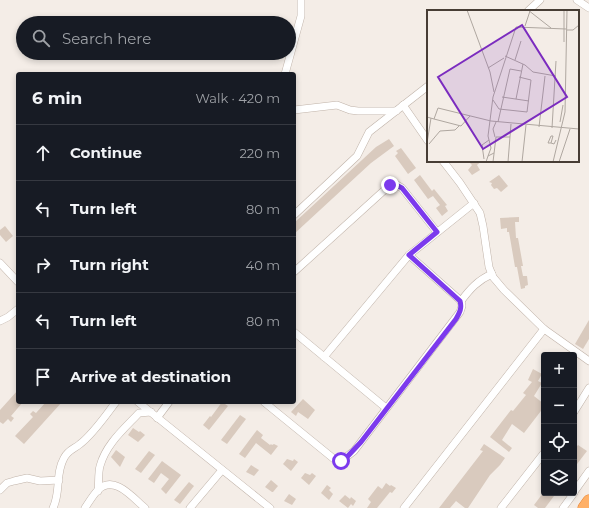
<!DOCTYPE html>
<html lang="en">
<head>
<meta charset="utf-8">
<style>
  body { margin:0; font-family:Montserrat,sans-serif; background:#20242c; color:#f1f3f6 }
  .controls { position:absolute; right:12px; bottom:12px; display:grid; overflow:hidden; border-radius:4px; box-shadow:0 2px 6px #0003 }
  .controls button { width:36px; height:36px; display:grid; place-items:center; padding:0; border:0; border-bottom:1px solid #363941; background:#171b24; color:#f1f3f6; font:20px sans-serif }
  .stop { position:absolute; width:12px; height:12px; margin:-9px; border:3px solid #7c3aed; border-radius:50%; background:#fff }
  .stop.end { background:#7c3aed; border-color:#fff; box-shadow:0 1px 4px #0008 }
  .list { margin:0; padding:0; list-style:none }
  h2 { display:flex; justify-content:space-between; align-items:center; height:52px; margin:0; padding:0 16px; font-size:17px }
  h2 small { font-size:13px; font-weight:400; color:#9ea1a6 }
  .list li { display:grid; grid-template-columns:26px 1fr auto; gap:12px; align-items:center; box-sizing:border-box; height:56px; padding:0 16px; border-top:1px solid #363941 }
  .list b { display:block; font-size:15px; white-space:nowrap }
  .list em { font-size:13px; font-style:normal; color:#9ea1a6 }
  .icon { flex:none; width:22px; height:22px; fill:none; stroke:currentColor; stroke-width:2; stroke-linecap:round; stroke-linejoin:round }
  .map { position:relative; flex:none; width:589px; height:508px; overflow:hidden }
  .search { position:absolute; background:#171b24; box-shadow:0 2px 6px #0003; left:16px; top:16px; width:280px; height:44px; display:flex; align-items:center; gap:10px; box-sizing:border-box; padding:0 14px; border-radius:22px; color:#9ea1a6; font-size:15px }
  .panel { position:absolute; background:#171b24; box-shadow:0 2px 6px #0003; left:16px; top:72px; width:280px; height:332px; border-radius:4px }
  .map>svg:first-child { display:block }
  .building { fill:#d9cabe }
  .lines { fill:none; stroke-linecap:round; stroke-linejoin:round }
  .street-casing { stroke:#c0b3a9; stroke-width:8 }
  .highway-casing { stroke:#e58030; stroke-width:13 }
  .street { stroke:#fff; stroke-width:7 }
  .highway { stroke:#ffb067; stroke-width:12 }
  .route { stroke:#7c3aed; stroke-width:5 }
  .inset-road { fill:none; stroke:#afa7a0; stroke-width:1 }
  .view { fill:#7b2cbf; fill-opacity:0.15; stroke:#7b2cbf; stroke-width:2 }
  .inset-edge { fill:none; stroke:#473d35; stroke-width:2 }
</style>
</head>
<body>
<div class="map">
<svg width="589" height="508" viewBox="0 0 589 508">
  <rect width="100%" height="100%" fill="#f4ede7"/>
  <g class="building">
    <path d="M389,139L394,146L371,163L294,234V223L376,147Z"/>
    <path d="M401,148L416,168L408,174L395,156L398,153L396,151Z"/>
    <path d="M473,161H482L477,165L480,170L472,175L468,170L472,165L470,163Z"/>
    <path d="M420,175L432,191L434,189L447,205L445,206L448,211L442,216L436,208L440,205L433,196L428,199L414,180Z"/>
    <path d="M499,175L508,186L501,192L497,188L494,189L491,185L492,183L489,182Z"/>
    <path d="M519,217V222H515L516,238H518L523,266H521L523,276H527L528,285L525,286V288L521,289L517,267H515L509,232H507V228L501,229L500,218Z"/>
    <path d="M5,226L13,236L6,242L0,235V230Z"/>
    <path d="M589,320V339L583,349L575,344Z"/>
    <path d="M533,369L542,374L538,381L542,383L534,396L544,404V407L524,433L512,424L502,440L512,448L509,452L490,437L511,410L513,411L526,395L523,393L532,382L528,380Z"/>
    <path d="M18,390V402H23L11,416L14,418L11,422L8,419L3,424L0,422V410Z"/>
    <path d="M303,399L315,410L308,419L298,412L296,416L291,412Z"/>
    <path d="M46,402H62L24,444L15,436L33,417L30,414L33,411L36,413Z"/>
    <path d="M222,402L228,406L209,430L203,425L210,416L211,417Z"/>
    <path d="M240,415L246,419L227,444L221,440Z"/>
    <path d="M133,428L139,432L140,431L145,435L138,442L128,435Z"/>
    <path d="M257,430L263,435L261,438L270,445L271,444L272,445L274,444L278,446L271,455L256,443L245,458L239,454Z"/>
    <path d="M484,444L505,458L500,465L490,475L468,508H465L456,501L450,508H439L483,451L480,450Z"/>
    <path d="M578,445L587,451L574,468V450Z"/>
    <path d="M116,450L125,457L120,467L111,457Z"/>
    <path d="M149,451L155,455L141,473L135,469Z"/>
    <path d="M287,459L293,461L294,459L298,462L291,471L283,464Z"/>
    <path d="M162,461L181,475L166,494L161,489L169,479L161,473L154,483L148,479Z"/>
    <path d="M251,465L259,470L254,476L246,472Z"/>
    <path d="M305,473L310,475L312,473L316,476L309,485L301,478Z"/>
    <path d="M271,480L278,486L273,492H272L265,487Z"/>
    <path d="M189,482L194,486L180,504L174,500Z"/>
    <path d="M386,483L390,486L391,485L396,488L392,493L390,492L377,508H367L371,502L368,499L378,486L382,489Z"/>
    <path d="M327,485L331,488L329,490L333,494L329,500L321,493Z"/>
    <path d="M543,493H550L554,496L545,508H538L534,505Z"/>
    <path d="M289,494L296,499L292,505L284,501Z"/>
    <path d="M345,495L350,499L351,497L356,501L353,506L351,504L348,508L339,501Z"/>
  </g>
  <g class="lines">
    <g class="street-casing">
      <g id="street">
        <path d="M577,0L589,8"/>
        <path d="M528,11L540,0"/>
        <path d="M285,74L301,16V0"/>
        <path d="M403,105L428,141"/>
        <path d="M294,110L337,105L350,110L358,111H396"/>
        <path d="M443,161L460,183L480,213L483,226L489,267L493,277L504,290L544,329L589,361"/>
        <path d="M294,215L357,156L369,132L428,86"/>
        <path d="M0,263L18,282"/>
        <path d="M294,272L390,185H397L402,188L437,232"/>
        <path d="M461,301C470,289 478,280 492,274"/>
        <path d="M0,321L8,317L18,309"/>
        <path d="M294,332L386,408"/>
        <path d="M324,357L409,255L474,203"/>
        <path d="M138,402L270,508"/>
        <path d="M264,402L334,459L341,461L354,451L460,312L462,306L461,301L409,255"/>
        <path d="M574,412L589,388"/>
        <path d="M157,418L169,402"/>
        <path d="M0,490L7,483L14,481L27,478L40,481L59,480"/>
        <path d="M98,491C99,483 98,473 100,466C106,444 124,429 139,413L151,412"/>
        <path d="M574,492L589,471"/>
        <path d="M53,508C61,492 55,474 64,458C68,450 74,449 80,444C94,433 105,416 116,402"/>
        <path d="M85,508C89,502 93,495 98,490C114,474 133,498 145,508"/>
        <path d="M190,508L222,470"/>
        <path d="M404,508L544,329"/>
        <path d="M501,508L544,453"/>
        <path d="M563,508L574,493"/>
      </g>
    </g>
    <g class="highway-casing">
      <path id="highway" d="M584,508L589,501"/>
    </g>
    <use href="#street" class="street"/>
    <use href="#highway" class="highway"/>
  </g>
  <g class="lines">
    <path class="route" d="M341,461L346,458L361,442L456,319C460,312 462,308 460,301L409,255L437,232L402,188L398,186L390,185"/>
  </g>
  <g transform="translate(427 10)">
    <rect width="152" height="152" fill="#f4ede7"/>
    <path class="inset-road" d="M40,0L63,62L67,82M101,0L124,18M98,16L103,1M140,20H146L152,15M137,32V0M78,46L98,55L106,62L129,66M88,50L94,31M61,58L77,48M75,87L102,91M89,89L96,54M66,90L72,99L100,102L104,70L92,67M0,107L7,109L11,98L64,111L152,119M7,109L34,116L43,106M71,112L83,59L94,61M133,112L136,95M112,117L118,66M125,118L129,51M68,127L66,119L69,112M0,133L4,108M124,133H121L124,126H126L124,133L127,134L129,130M2,134L13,121L28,120L32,116M61,146L64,138L61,126L66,87L89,17L139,19M57,149L55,135L62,130M59,152L61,146L67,143M66,152L69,127H83M81,152L84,114M95,152L99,115M126,152L138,102L140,0M132,152L143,119"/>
    <path class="view" d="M95,15L140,87L56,139L11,67Z"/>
    <rect width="152" height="152" class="inset-edge"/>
  </g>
</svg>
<div class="controls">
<button>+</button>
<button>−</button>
<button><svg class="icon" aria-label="locate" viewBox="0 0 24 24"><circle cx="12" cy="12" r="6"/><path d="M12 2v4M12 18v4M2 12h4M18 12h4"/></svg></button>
<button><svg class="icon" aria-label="layers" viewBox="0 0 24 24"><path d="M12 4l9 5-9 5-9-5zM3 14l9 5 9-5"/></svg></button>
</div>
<div class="stop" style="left:341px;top:461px"></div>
<div class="stop end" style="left:390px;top:185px"></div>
<div class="search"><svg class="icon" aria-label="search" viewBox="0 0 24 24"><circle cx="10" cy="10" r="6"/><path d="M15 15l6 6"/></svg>Search here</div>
<section class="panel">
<h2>6 min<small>Walk · 420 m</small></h2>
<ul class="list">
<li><svg class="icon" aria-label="ahead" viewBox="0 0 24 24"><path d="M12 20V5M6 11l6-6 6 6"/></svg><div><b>Continue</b></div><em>220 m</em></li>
<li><svg class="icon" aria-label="left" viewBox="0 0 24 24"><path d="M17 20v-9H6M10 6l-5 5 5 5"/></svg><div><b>Turn left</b></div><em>80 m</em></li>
<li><svg class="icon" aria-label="right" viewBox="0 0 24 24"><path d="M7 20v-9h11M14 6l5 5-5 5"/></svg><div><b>Turn right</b></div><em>40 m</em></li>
<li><svg class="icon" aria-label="left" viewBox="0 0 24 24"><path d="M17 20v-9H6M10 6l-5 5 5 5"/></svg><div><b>Turn left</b></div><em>80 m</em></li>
<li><svg class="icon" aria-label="arrive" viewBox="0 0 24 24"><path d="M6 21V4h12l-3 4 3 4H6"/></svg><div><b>Arrive at destination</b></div></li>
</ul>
</section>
</div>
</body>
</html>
